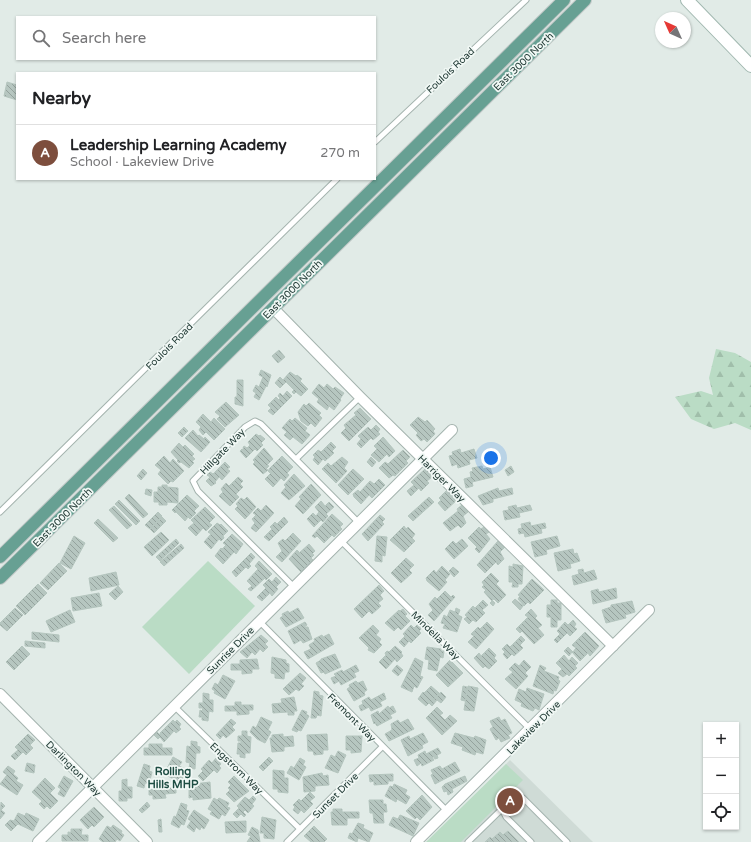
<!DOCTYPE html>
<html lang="en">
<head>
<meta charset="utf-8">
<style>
  body { margin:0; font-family:"Varela Round",sans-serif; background:#f6f6f6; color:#202124 }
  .controls { position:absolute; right:12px; bottom:12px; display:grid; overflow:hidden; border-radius:0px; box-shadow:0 1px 3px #0004 }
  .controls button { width:36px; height:36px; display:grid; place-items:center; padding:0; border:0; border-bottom:1px solid #e0e0e0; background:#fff; color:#202124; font:20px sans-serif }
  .compass { position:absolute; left:655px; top:12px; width:36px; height:36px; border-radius:50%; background:#fff; box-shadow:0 1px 3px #0004; rotate:315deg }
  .you { position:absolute; left:491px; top:458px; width:14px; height:14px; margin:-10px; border:3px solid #fff; border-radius:50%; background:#1a73e8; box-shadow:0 0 0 6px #1a73e833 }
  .badge { display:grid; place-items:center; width:26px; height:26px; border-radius:50%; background:#7d4e3d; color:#fff; font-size:13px; font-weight:700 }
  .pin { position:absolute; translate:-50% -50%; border:2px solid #fff; box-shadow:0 1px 4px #0006 }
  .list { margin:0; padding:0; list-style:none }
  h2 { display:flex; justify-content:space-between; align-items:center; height:52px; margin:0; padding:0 16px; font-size:17px }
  h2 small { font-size:13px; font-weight:400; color:#757577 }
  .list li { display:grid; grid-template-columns:26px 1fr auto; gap:12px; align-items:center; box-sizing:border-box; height:56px; padding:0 16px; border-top:1px solid #e0e0e0 }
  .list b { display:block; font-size:15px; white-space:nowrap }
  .list p { margin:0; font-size:13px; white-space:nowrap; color:#757577 }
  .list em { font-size:13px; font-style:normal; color:#757577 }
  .icon { flex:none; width:22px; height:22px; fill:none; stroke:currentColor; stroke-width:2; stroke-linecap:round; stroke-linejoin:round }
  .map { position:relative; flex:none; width:751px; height:842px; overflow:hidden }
  .search { position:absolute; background:#fff; box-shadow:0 1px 3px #0004; left:16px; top:16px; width:360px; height:44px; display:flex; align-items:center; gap:10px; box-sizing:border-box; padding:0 14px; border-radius:0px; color:#757577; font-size:15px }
  .panel { position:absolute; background:#fff; box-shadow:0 1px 3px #0004; left:16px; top:72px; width:360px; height:108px; border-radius:0px }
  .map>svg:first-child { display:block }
  .built { fill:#cfdbd6 }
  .green { fill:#badcc5 }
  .forest { fill:url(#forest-firs) }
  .building { fill:url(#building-back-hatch); stroke:#b4c5be }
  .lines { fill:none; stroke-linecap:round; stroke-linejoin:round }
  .lane-casing { stroke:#a4b3ae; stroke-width:7 }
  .street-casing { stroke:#a4b3ae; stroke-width:12 }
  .secondary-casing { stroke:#a0b7af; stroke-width:14 }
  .primary-casing { stroke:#c1c8c7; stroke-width:14 }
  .lane { stroke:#fff; stroke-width:5 }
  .street { stroke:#fff; stroke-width:10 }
  .secondary { stroke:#fff; stroke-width:12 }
  .primary { stroke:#67a093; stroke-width:12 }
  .labels { text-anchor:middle; stroke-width:3.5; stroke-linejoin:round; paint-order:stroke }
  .street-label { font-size:10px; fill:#223b36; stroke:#f1f8f5 }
  .neighbourhood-label { font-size:11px; font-weight:bold; fill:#1e4d43; stroke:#f1f8f5 }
</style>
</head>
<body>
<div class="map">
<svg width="751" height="842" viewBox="0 0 751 842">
  <defs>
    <pattern id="forest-firs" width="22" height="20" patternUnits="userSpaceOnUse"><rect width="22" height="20" fill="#badcc5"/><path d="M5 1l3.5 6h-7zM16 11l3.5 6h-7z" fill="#a0beaa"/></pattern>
    <pattern id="building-back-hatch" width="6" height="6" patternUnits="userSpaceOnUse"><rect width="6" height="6" fill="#b6c6c0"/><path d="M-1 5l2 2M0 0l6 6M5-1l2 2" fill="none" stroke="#94a29d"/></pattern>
  </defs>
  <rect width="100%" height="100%" fill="#e1ebe7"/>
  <path class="built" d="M510,760L593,842H429Z"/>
  <g class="green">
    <path d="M208,561L255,606L189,674L142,627Z"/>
    <path d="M506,764L523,780L461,842H426Z"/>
  </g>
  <path class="forest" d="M716,349L735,353L751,362V430L735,423L714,429L691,419L675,397L701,391L713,395L709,378Z"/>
  <g class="building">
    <path d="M7,82L17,85V100L4,96Z"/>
    <path d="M279,350L285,357L278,363L272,356Z"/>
    <path d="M261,370L271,375L267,387L266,386L259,400L254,397L256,393L253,391L256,385L259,387L263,377L259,375Z"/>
    <path d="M290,372L296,376L297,375L302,379L300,381L308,389L301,396L296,392L294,394L292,392L294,390L286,382L280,388L275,383L280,377L283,380Z"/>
    <path d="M237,380H243V406L235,404V397H237Z"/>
    <path d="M319,384L324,388L327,384L333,389L335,387L344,393L340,399L341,400L334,410L329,406L327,410L317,402L319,399L312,393Z"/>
    <path d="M287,391L292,396L273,415L268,411L271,408L268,405L276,397L279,400L280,398L278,396L280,393L283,396Z"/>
    <path d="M226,402L239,415L225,427L217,419L220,416L215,412Z"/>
    <path d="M309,403L321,413L319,415L322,418L315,427L311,423L308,426L301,421L298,412L304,404L306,406Z"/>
    <path d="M360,408L371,419L349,441L341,433L346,428L344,425L356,415L354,413Z"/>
    <path d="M203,414L211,422L214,418L225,429L214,440L206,432L203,435L199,430L201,427L196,422Z"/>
    <path d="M418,417L425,422L427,420L435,429L433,431L435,434L427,442L424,439L421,441L416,435L418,433L410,425Z"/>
    <path d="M295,418L307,428L305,431L310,435L302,444L293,437L290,440L284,435L287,432L282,428L290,419L292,421Z"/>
    <path d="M376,425L380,429L378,432L380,434L373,440L371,438L361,448L357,444L361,439L358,436L368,427L371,430Z"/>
    <path d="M184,427L188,431L182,437L178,433Z"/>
    <path d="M193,430L198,436L199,435L204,439L205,437L210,442L201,452L185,438Z"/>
    <path d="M256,434L259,436L260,435L265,439L261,443L263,445L257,451L255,449L246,458L240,451L242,449L245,450L243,448L244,446L247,448L250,445L248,442Z"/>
    <path d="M383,437L395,451L389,457L387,454L379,462L371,455L377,449L374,446Z"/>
    <path d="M331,442L336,447L332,451L334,453L325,461L323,459L318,465L313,460L315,457L313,455L318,450L321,452Z"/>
    <path d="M179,443L183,447L185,445L194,454L192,456L195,459L192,461L194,463L189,468L181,462L179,463L177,461L178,460L171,452Z"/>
    <path d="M264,448L273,459L267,465L269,466L266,469L268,470L263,474L253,464L255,462L253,460Z"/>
    <path d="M460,449L461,453L474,449L477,458L469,460L470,464L458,468L457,464L452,466L449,456L453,455L452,452Z"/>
    <path d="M403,450L410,457L406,461L408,463L395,476L393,475L389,478L379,468L385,462L388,464Z"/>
    <path d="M491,452L493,457L485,460L484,455Z"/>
    <path d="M164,456L170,463L173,459L184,471L173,482L171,481L168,484L158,474L161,470L155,465Z"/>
    <path d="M282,456L293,467L287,473L289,475L284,481L281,478L273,487L265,479L273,471L270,473L268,471L270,468Z"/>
    <path d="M342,457L348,462L344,468L347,471L336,483L322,469L328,463L331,466Z"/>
    <path d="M371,457L376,462L372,467L367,462Z"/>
    <path d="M225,462L230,467L227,469L230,471L222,480L219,477L215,482L216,483L211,486L206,481L210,477L207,475L210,472L213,474Z"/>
    <path d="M482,466L483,469L490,467L493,477L472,482L473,486L466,488L464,479L471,477L470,472L473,471L472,468Z"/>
    <path d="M511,466L514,472L508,476L505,470Z"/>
    <path d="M143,469L147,473L141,480L137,476Z"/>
    <path d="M353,469L364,479L348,495L338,485Z"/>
    <path d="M425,469L432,477L427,481L429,483L421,491L419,488L411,496L407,491L414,485L411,482Z"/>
    <path d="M294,474L305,486L289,500L281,493L286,487L284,485Z"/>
    <path d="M238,477L243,481L240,484L243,487L236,494L239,497L230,506L219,496L223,492L221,489L226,483L229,486Z"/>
    <path d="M379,479L385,485L372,498L369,495L361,504L354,497L353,494L358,490L360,492L370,481L374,484Z"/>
    <path d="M311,484L321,495L303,514L295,506L301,499L299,497Z"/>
    <path d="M162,485H167V487L178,488V503L167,502V505H159V502H154V492H158V487H162Z"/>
    <path d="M498,488L499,491L512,488L513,494L493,499V502L483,505L478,496Z"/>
    <path d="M146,489L152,490L151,496L145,494Z"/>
    <path d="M447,490L449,492L451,491L458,499L445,511L438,503L441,500L439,498Z"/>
    <path d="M129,494L148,514L143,518L125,498Z"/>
    <path d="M187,495L199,506L194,511L196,513L190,519L188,517L185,521L176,512L178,509L175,513L172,510Z"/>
    <path d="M247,497L256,507L245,519L235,509L238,506L236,504L241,498L244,500Z"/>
    <path d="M429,497L434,502L413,521L408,516Z"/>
    <path d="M119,500L140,521L136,525L115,504Z"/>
    <path d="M321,501L325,506L329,502L334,507L326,514L328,516L323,522L321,520L314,527L307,519L313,513L316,516L319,512L315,507Z"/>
    <path d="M266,505L274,513L256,532L251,528L255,523L252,519L256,515L253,513L258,508L261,511Z"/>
    <path d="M462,505L468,512L463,516L466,523L461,528L458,525L450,531L443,523L458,511L457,509Z"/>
    <path d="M516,505L517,508L530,505L532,510L519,513L520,517L505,520L503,511L509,510L508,507Z"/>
    <path d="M114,506L132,525L127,529L109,510Z"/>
    <path d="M205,507L215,517L209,523L212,525L206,531L203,528L196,536L188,528L194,523L191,520Z"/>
    <path d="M158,512L162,516L150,529L145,525Z"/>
    <path d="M332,514L343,524L340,527L342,529L334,537L332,535L324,543L317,536L315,538L312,536Z"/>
    <path d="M380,515L385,519L382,522L384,524L368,541L362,534Z"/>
    <path d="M162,517L166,521L154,533L150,529Z"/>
    <path d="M284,517L288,522L269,541L264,537L272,529L270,527L275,522L277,524Z"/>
    <path d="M98,519L118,538L113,542L94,523Z"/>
    <path d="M530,522L531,526L545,523L546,528L541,529L542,533L525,537L524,533L519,534L518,529L522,528L521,524Z"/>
    <path d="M217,523L220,525L221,524L228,531L223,536L224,538L221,541L219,539L211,549L204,542L211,534L208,532Z"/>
    <path d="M404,526L406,529L408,527L415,534L412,538L415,541L404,552L390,540Z"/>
    <path d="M479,527L481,529L484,527L489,532L486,534L490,539L479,553L475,549L477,547L468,538Z"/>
    <path d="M161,532L169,540L152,556L144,547Z"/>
    <path d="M293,533L301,541L282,562L276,557L282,551L278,543L283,539L285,541Z"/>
    <path d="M232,534L243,544L236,554L234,552L223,564L215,556L221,548L222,549L226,545L223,543Z"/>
    <path d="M74,536L85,543L71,569L60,563Z"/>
    <path d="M377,536L387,537L385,556L382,555V562L375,561Z"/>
    <path d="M557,536L560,546L546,550L547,554L535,557L531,542Z"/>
    <path d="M176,539L179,543L160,561L156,557Z"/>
    <path d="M462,539L468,546L454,559L445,549L453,541L456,544Z"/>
    <path d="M498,541L505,547L500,552L504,559L498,565L496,562L485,573L477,565Z"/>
    <path d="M181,544L184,548L164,566L160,562Z"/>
    <path d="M309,544L315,551L312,554L314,555L311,558L313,560L301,572L289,559L297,550L299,552L297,555Z"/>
    <path d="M573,549L574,554L577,553L580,561L570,564L571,568L558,571L554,553Z"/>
    <path d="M251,553L255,557L249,564L251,566L248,569L246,567L236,577L232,572Z"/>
    <path d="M406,558L414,565L409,570L412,573L401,583L391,573Z"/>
    <path d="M259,561L272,574L266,580L265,578L251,591L248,589L252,586L247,581L258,569L255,566Z"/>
    <path d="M59,563L67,571L48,590L40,583Z"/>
    <path d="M513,564L523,566L522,584H518V587H512L513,582H509V566L513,567Z"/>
    <path d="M442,566L450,574L445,580L447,582L439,591L427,581L426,578L434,570L436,573Z"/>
    <path d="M453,567L459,572L454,577L449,571Z"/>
    <path d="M583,569L584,573L594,570L597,579L574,585L572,576L579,574L578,570Z"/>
    <path d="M116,572L119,585L91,591L89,578Z"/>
    <path d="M491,573L499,581L496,584L506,595L498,603L494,599L492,600L495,603L493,606L490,603L492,601L484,592L486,590L482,587L484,585L482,582Z"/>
    <path d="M276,577L281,582L276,587L278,589L272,596L270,593L262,601L257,597L266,588L263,585L269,579L272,582Z"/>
    <path d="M532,579L544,590L530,604L528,602L524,606L518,599L520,596L518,595Z"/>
    <path d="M38,584L47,593L25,615L16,606Z"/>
    <path d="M379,585L384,591L380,595L383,599L378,603L381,606L372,614L369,611L362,618L354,609Z"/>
    <path d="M118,586L123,592L115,600L109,594Z"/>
    <path d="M616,588L617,598L593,604L591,591L598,589L599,592Z"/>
    <path d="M445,591L451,597L453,595L455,597L434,621L428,615L433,610L429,604L435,597L437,599Z"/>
    <path d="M99,593L102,606L73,611L71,598Z"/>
    <path d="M515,599L523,606L520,610L512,602Z"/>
    <path d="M483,600L488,605L482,610L485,613L476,622L473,620L469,624L464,619L467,617L465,615L473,606L475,608Z"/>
    <path d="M551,600H557V603H561V620H557V627H551V617H547V605H551Z"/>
    <path d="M632,601L635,612L625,615L626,618L606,623L602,610L611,607V605Z"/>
    <path d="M15,608L23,615L7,631L0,625V623Z"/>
    <path d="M298,608L304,618L286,627L280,618L283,616L282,614L288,611L289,613Z"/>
    <path d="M456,608L460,610L458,615L462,617L457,632L443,628L445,624L441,623L444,615L447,617L450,610L455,612Z"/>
    <path d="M403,609L407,614L405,616L410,621L401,630L398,627L394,631L385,623L399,610L400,611Z"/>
    <path d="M531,609L537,616L535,618L542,625L538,628L544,635L534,644L522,631L520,633L516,629L528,617L525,615Z"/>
    <path d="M70,610L75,622L51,632L46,621Z"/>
    <path d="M573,620L576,624L574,627L577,629L570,636L567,633L557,643L554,640L560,634L557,631L565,622L568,625Z"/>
    <path d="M305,622L307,625L304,627H308L312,639L303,643L301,640L294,644L288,631Z"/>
    <path d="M487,622L494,629L476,649L468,642L474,636L471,634L478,627L480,629Z"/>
    <path d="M418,624L422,628L419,631L421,633L411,643L409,641L404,647L399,642L405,636L403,634L411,625L414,628Z"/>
    <path d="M373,625L379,631L376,635L381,639L379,642L382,645L374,653L368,650L369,648L359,638Z"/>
    <path d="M32,632L59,635V642L32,639Z"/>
    <path d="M585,632L599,646L590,656L588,653L580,661L572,652L569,656L564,651L568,647L573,652L576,648L572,645Z"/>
    <path d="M329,634L334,644L308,659L304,652L311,649L309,645L315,641L314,639L322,635L323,637Z"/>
    <path d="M261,635L268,641L265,644L268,647L263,652L260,649L255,655L252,652L247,658L240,652Z"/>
    <path d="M521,636L525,640L520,645L523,648L514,656L512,654L507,659L503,654L505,652L502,649L507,644L510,647Z"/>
    <path d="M25,641L45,643V648L25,646Z"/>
    <path d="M22,646L30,654L14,670L6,662Z"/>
    <path d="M395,646L402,652L401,653L403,656L397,662L395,659L386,669L379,662L386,655L385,653L387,651L389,652Z"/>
    <path d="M427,647L441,649V651H444L443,658L440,657L437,671L428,669L429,660L425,659Z"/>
    <path d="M489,648L496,655L494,658L497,661L489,669L485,666L483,668L474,658L479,653L481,656Z"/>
    <path d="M335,654L341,667L325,674L324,672L321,673L316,663L321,660V659Z"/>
    <path d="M564,655L569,661L572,657L578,663L575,666L577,668L569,676L567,674L563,677L558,673L562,669L556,663Z"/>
    <path d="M272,657L286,660V663L289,664V672H285L284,679L275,678V674L271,673Z"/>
    <path d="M415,658L423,662L420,676L423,677L417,688L414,686L412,692L401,687Z"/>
    <path d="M257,659L259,669H252V673L242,674V670H231V664H240V660Z"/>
    <path d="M450,660L463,673L448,687L436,675Z"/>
    <path d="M524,660L531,667L525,673L528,676L516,689L505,679L513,672L509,669L515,663L519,666Z"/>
    <path d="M356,665L359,671L354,673L356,677L341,685L339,681L334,684L331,678L336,676L334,674L342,670L343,672Z"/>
    <path d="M397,665L403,670L398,676L392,671Z"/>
    <path d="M540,665L546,668L544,671L559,677L558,680L560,681L556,691L554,690L553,694L533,686Z"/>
    <path d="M300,673L306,678L301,684L304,686L299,691L296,689L289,695L283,689Z"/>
    <path d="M223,675L235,681L225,699L214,693L215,691L212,689L215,683L218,685Z"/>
    <path d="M356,681L358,683L363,681L367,690L364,692L365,695L354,701L347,689L350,687L349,685Z"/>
    <path d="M431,686L439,693L426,706L418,699L423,692L424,693Z"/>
    <path d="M463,686L467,687L465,701L461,700Z"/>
    <path d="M468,686L478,688L474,711L464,710Z"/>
    <path d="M527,688L544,694L539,710L535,708L533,711L521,706L522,703L515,700L519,689L526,692Z"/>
    <path d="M314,691L319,692V695L323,696L321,716L317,715L316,718H311Z"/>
    <path d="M441,692L446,697L441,703L437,700L432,706L429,703Z"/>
    <path d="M203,693L209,694V700H213V712L209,711L208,721L202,720V717H199L200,710L202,711L203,708H199V703H203Z"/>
    <path d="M384,693L386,699L380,702L382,706L371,711L369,707L361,711L359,706L363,704L362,701L369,697L371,700Z"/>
    <path d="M294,697L297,711H294V715H288V712L273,713L272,704L282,703L281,699Z"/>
    <path d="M235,702H241V705H253V710H249V714L237,715V711H225V706H235Z"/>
    <path d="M388,706L389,708L393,706L396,712L390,715L392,718L377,726L375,723L374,724L371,715L378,711L379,714Z"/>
    <path d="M437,707L443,713L440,715L445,720L450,715L457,721L442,735L426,718Z"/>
    <path d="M302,710L307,712L306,714L309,716L301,731L298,730L297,732L292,730Z"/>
    <path d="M261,717L272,722L268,730L271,732L265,743L257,739L250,732L253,726L256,728Z"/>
    <path d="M499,717L501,721L505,719L512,733L508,735L510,738L501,742L499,738L496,740L490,729L493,727L490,721Z"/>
    <path d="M231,719L236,723L232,727L235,730L226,738L223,735L220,739L216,735Z"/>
    <path d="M408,719L414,729L389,741L385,734L392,730L391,724L398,720L400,723Z"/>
    <path d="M173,720L175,722L177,720L181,724L179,727L181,729L176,733L174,731L164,742L160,737L158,739L154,735L157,732L161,736L160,733Z"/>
    <path d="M242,731H247V736L251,737L250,753H245V758L240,757V754H237L238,743H241V741H238V736H242Z"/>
    <path d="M423,733L428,742L422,745L423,748L408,756L401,740L409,736L410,739Z"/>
    <path d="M455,733L474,738L475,736L486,740L483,754L476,752L475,755L462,750L463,747L451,743Z"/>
    <path d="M28,734L35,740L30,745L33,748L26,755L23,752L15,760L11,756L18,750L15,747Z"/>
    <path d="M283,734V737L293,736L294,746L284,747V751L272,752L270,738H272V735Z"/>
    <path d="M327,734L328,750H323V754L314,755L313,751H308L307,735Z"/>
    <path d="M346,736H362L361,752L351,753V750H346Z"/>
    <path d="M191,741L197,742V746L200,747V753H196L195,769L189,768L190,763L186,762L187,746L191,747Z"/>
    <path d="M149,744H162V748H172V755H144V748H149Z"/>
    <path d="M438,748L441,753L437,755L438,758L435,759L434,757H432L434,760L422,766L421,763L417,766L414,760L419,758L418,755L425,751L426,754Z"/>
    <path d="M338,751L346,755L338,773L325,768L331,755L335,757Z"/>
    <path d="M173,757L182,762L179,766L185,769L183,772L186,773L181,783L164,774Z"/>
    <path d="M269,757L273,761L263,771L259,767Z"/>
    <path d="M216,758L221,764L219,766L221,768L217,773L214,770L203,781L198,776L203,771L201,769L209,760L212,763Z"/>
    <path d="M300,758L305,761L303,765L306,767L299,780L287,773L291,766L294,768Z"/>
    <path d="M455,762L460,771L435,784L431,775L433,774L431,770L440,766L442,769Z"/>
    <path d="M27,763L35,765L34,773L25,771Z"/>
    <path d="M144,764L150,766L149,771L152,772L149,784L145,783L144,788L137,786Z"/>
    <path d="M8,766L15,771L13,774L18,778L16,781L23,785L17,795L0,784L7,775L3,772Z"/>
    <path d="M273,770L284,771V778H288V793L278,792V789H273Z"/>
    <path d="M322,773L323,776L328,775L329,785L315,786V791L304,792L303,777Z"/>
    <path d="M393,774V781H388V784L374,785V781L370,782L369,775Z"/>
    <path d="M64,776L73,781L64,797L58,794L61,789L58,787Z"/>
    <path d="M234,776L249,791L234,802L226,794L230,790L228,788L231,785L233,787L228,782Z"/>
    <path d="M465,776L467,781L452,789L453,792L448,795L447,791L444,792L442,787L445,784Z"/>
    <path d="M45,778L55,788L50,793L58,801L50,809L47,806L44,809L39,804L42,801L32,792Z"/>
    <path d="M127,779V787H132V798H127V801H119V791H122V780Z"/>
    <path d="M210,782L211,798L193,800V797L189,798V788L194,787V784Z"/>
    <path d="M167,784V788L176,787V793L165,794L166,798L153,799V795H149V790L154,789V786Z"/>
    <path d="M394,784L407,790L405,794L410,797L406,804L397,799L396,802L385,796L390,786L393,787Z"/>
    <path d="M310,792L315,797L310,801L313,804L304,813L301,810L298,814L293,810L295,807L293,805L299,799L301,801Z"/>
    <path d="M422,795L432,807L420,820L417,817L415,819L406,811Z"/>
    <path d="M253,796L256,799L252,804L254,806L248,813L245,810L243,812L246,815L244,817L241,814L237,818L233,814L239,808L237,806L245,797L249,800Z"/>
    <path d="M214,798L217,800L219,798L229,803L227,807L230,808L225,816L222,814L219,819L210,814L212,811L208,809Z"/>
    <path d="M369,800H383V804H386L387,812H383L384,823H374L373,813H370Z"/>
    <path d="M1,802L5,806L1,810L5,813L0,819Z"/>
    <path d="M147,802L150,806L142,813L139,810Z"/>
    <path d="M181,803L187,805L186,810L189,811L184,825L181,824L179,828L171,824L174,816L176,817Z"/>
    <path d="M94,807L104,817L94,827L92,825L88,829L80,820Z"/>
    <path d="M333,809H342V812H359V818H347V825H332L331,812H333Z"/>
    <path d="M194,810L209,820L204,829L201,827L200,830L196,827L194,832L187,827L191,821L188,819Z"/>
    <path d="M18,813L25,816L26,813L39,819L33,831L18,824L11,831L5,825L10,820L14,821Z"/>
    <path d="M400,815L419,823L413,836L389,825L393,817L398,819Z"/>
    <path d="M262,817L276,820L274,839L264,838V833H260Z"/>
    <path d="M161,819L162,832H159L158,820Z"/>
    <path d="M246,821V832L226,833L225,822Z"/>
    <path d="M358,823L364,825L363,828L373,833L369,842L358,838L357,842L348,838L350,833L352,834Z"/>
    <path d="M113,825L122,831L121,833L124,835L120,841L117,839L115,842H103L99,839L107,826L111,828Z"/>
    <path d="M314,826L327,839L324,842H311L304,836Z"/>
    <path d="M252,827L258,830L260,842H247L251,836L248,835Z"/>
    <path d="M71,829H82L81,835H88V841H62V835H68V832L75,833L71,832Z"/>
    <path d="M508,831L519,842H485L490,837L492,839L500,832L503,835Z"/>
  </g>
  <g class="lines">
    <g class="lane-casing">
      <g id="lane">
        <path d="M375,142L526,0"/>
        <path d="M296,459L360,397"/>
        <path d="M0,512L337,179"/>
        <path d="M341,541L530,729"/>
        <path d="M294,587L198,491L193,481L245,427L255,421L261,424L359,523"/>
        <path d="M259,621L447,811"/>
        <path d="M174,706L300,829"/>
        <path d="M287,842L382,747"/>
        <path d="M468,842L505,806"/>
        <path d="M531,842L506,817L503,811C506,802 514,794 523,798L567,842"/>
      </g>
    </g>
    <g class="street-casing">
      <g id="street">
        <path d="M273,308L360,397L613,646"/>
        <path d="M0,694L147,842"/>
        <path d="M38,842L452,430"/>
        <path d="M416,842L649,610"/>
      </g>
    </g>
    <g class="secondary-casing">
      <path id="secondary" d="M687,0L751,66"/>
    </g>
    <g class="primary-casing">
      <g id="primary">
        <path d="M0,557L564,0"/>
        <path d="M0,578L585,0"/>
      </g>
    </g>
    <use href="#lane" class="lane"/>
    <use href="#street" class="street"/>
    <use href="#secondary" class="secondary"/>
    <use href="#primary" class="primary"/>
  </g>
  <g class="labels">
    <g class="street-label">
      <text transform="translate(523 61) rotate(-44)" y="4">East 3000 North</text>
      <text transform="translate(450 70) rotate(-43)" y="4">Foulois Road</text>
      <text transform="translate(292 289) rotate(-45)" y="4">East 3000 North</text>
      <text transform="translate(169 346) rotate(-45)" y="4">Foulois Road</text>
      <text transform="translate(222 451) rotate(-46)" y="4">Hillgate Way</text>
      <text transform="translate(442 478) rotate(45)" y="4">Harriger Way</text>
      <text transform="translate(62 517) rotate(-45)" y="4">East 3000 North</text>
      <text transform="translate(436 635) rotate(45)" y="4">Mindella Way</text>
      <text transform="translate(230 650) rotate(-45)" y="4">Sunrise Drive</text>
      <text transform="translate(352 717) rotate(45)" y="4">Fremont Way</text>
      <text transform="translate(533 727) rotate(-45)" y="4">Lakeview Drive</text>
      <text transform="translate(74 768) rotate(45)" y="4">Darlington Way</text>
      <text transform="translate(237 768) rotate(44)" y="4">Engstrom Way</text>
      <text transform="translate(335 795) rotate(-45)" y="4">Sunset Drive</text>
    </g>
    <g class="neighbourhood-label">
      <text x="173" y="775">Rolling<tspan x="173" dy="13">Hills MHP</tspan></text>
    </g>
  </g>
</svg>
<div class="controls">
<button>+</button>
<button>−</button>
<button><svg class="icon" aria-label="locate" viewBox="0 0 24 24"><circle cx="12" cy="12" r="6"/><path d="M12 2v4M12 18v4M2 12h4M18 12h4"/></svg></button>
</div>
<svg class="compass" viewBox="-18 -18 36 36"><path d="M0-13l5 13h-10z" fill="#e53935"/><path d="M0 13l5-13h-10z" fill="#757577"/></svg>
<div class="you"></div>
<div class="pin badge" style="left:510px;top:801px">A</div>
<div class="search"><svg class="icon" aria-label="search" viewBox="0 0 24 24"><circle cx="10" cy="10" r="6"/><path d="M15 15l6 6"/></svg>Search here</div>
<section class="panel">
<h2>Nearby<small></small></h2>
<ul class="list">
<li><span class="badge">A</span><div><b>Leadership Learning Academy</b><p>School · Lakeview Drive</p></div><em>270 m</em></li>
</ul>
</section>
</div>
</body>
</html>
